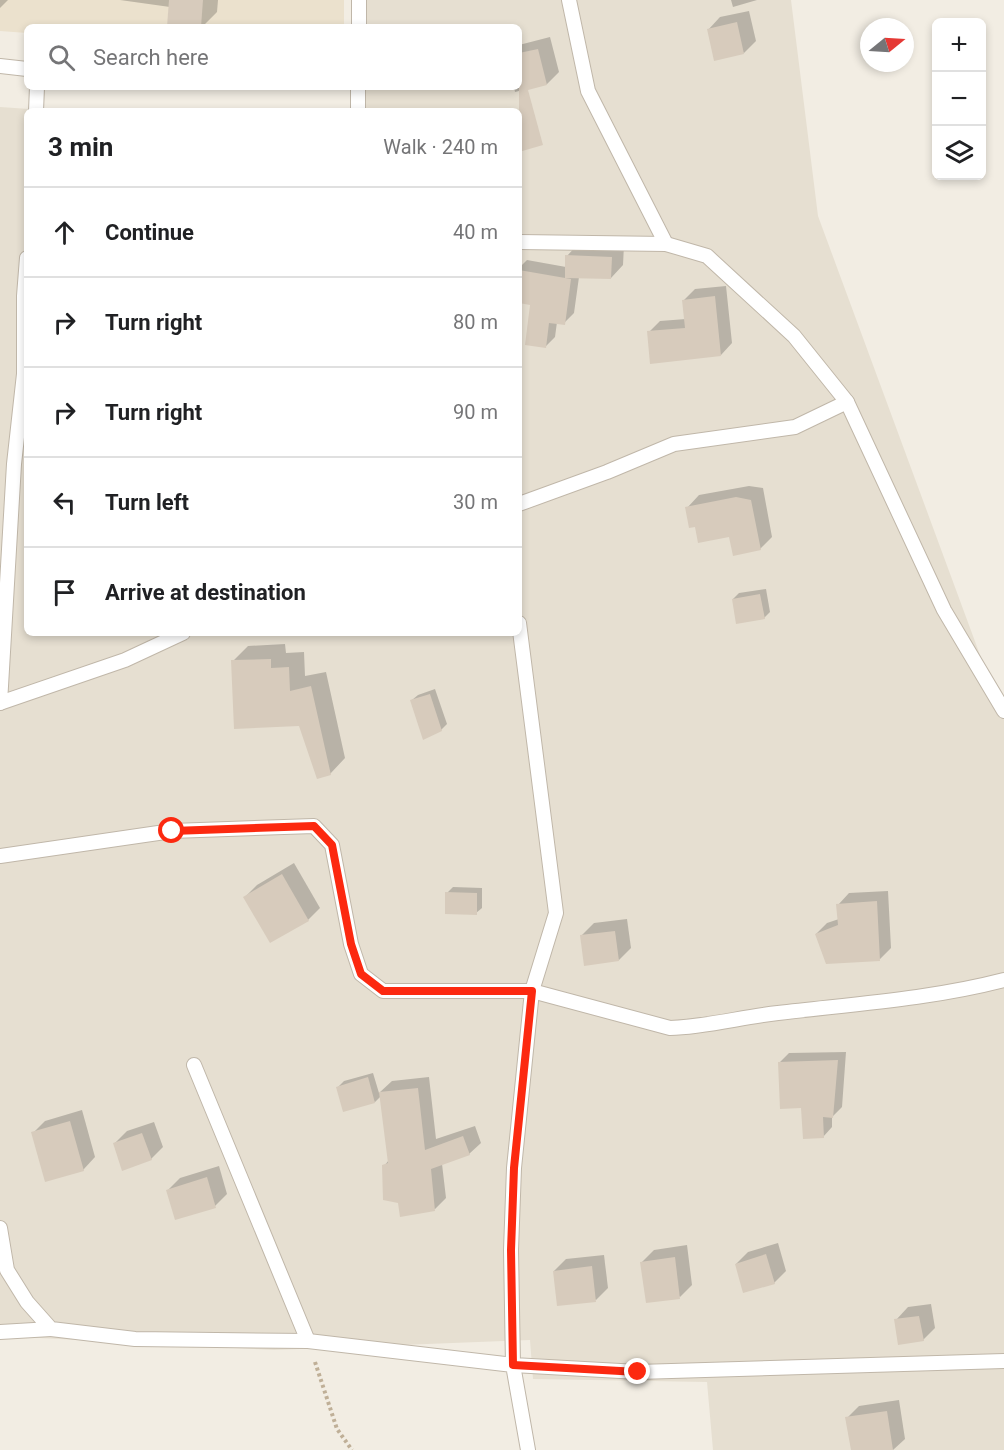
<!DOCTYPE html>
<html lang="en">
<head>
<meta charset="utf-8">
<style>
  body { margin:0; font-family:Roboto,sans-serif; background:#f6f6f6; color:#202124 }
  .controls { position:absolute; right:18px; top:18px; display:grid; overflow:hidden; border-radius:9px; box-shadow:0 3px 9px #0003 }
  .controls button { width:54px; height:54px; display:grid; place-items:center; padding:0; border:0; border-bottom:2px solid #e0e0e0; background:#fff; color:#202124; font:30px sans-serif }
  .compass { position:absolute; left:860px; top:18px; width:54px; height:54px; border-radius:50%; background:#fff; box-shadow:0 3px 9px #0003; rotate:72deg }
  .stop { position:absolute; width:18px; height:18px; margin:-14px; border:4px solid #fc2910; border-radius:50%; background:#fff }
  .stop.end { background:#fc2910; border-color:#fff; box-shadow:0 2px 6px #0008 }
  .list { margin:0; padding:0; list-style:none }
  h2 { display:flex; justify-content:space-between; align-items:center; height:78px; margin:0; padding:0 24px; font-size:26px }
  h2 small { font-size:20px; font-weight:400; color:#757577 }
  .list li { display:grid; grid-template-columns:39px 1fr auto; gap:18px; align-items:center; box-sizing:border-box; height:90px; padding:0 24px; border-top:2px solid #e0e0e0 }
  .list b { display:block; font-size:22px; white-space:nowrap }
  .list em { font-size:20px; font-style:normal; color:#757577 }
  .icon { flex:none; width:33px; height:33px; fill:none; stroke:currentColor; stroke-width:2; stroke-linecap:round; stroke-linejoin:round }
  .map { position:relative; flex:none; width:1004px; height:1450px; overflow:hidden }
  .search { position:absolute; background:#fff; box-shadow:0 3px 9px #0003; left:24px; top:24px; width:498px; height:66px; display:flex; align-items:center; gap:15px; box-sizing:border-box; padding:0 21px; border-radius:9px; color:#757577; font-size:22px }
  .panel { position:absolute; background:#fff; box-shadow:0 3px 9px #0003; left:24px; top:108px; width:498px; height:528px; border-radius:9px }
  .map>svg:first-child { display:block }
  .residential { fill:#e6dfd1 }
  .education { fill:#ebe1cd }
  .shadow { fill:#0003 }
  .building { fill:#d7cbbc }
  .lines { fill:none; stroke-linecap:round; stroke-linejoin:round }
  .lane-casing { stroke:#c0b7a9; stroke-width:16 }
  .path { stroke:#bfaf97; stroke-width:4; stroke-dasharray:3 3; stroke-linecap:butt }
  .lane { stroke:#fff; stroke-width:14 }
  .route { stroke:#fc2910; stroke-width:8 }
</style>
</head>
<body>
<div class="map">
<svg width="1004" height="1450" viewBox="0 0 1004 1450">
  <rect width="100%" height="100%" fill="#f2ede3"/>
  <path class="residential" d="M360,0H791L818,216L1004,720V1450H713L707,1382L533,1379L530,1340L274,1350L0,1336V107L58,111H27V633H519V111H364L363,87H519V27H361Z"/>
  <path class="education" d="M0,0H344V27H27V33L0,31Z"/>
  <g class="shadow">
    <path d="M0,0H8L0,8Z"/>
    <path d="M120,0H218L217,12L202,27H173L170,7Z"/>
    <path d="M731,0H757L733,7Z"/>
    <path d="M749,11L756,41L744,53L708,30L720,17Z"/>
    <path d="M550,37L559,72L547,84L515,92L514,87H519V45Z"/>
    <path d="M579,243L624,245L623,265L611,278L579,277L574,313L564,323L557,322L555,337L545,347L532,304L519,302V268L527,260L566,267L567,256Z"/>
    <path d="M726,286L732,343L721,355L649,332L660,321L686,319L684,300L695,289Z"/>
    <path d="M749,486L763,488L772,537L760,549L730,536L696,525L687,508L699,495Z"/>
    <path d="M766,589L770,612L764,618L733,599L739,593Z"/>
    <path d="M285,644L286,653L304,652L305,676L326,672L345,758L330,774L300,724L233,661L248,646Z"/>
    <path d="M435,689L447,724L441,730L412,700L418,695Z"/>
    <path d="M294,863L320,908L308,920L245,897L257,885Z"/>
    <path d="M453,887L482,888V908L476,913L447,893Z"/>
    <path d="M888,891L891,948L880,959L816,934L827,923L839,919L838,905L849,893Z"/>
    <path d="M627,919L631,948L619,960L582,935L594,923Z"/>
    <path d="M846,1052L842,1107L832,1117V1127L823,1137L803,1107L780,1062L789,1053Z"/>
    <path d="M373,1073L379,1093L392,1081L429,1077L436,1139L475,1126L481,1143L469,1154L442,1164L446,1198L435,1209L399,1202L384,1166L389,1160L381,1096L375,1102L338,1087L344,1081Z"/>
    <path d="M82,1110L95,1157L83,1170L33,1133L45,1121Z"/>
    <path d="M154,1122L163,1147L151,1159L115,1143L127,1131Z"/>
    <path d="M219,1166L227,1194L215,1206L168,1190L180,1178Z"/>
    <path d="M778,1243L786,1271L774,1283L736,1264L748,1252Z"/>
    <path d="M687,1245L692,1285L680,1297L642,1262L654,1250Z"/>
    <path d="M604,1255L608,1288L596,1300L554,1271L566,1259Z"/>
    <path d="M931,1304L935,1328L923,1340L896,1320L908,1307Z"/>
    <path d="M899,1400L905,1439L893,1450H852L847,1418L859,1406Z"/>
  </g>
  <g class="building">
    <path d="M169,0H203L201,27H167Z"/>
    <path d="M737,22L744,54L714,61L707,29Z"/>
    <path d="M538,49L547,85L528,90L543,145L519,152V53Z"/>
    <path d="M565,255L612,257L611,279L565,278Z"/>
    <path d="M519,270L571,279L565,325L549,323L546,348L525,345L530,305L519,303Z"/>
    <path d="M715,296L721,356L650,364L647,331L685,328L682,300Z"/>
    <path d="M736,497L751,500L761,550L733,556L729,537L698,543L695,527L689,528L685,507Z"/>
    <path d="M760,594L765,619L736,624L732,599Z"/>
    <path d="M271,659V668L289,667L290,691L311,686L331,775L317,779L299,726L234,729L231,660Z"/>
    <path d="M430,694L442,731L423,740L410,700Z"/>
    <path d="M282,874L309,921L270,943L243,897Z"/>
    <path d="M445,892L477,893V915L445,914Z"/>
    <path d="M877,901L880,961L826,964L815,934L838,925L836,904Z"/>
    <path d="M615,931L619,961L584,966L580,935Z"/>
    <path d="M838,1060L833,1118L823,1117L824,1138L803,1139L801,1108L780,1109L778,1062Z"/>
    <path d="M368,1077L375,1103L343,1112L336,1087Z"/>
    <path d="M418,1088L425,1150L463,1136L470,1155L431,1169L435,1211L400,1217L398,1203L383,1200L382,1165L388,1163L379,1092Z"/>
    <path d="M70,1121L84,1171L45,1182L31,1132Z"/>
    <path d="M142,1133L152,1160L122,1171L113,1143Z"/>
    <path d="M207,1177L216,1208L175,1220L166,1190Z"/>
    <path d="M766,1254L775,1284L743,1293L735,1264Z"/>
    <path d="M675,1257L680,1299L646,1303L640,1262Z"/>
    <path d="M592,1266L596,1302L557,1306L553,1271Z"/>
    <path d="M919,1316L924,1341L898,1345L894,1319Z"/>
    <path d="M887,1411L893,1450H851L845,1417Z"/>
  </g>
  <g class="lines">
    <g class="lane-casing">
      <g id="lane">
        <path d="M569,0L588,91L666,244"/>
        <path d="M359,27V0"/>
        <path d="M0,66L27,69"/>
        <path d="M36,111L37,87"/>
        <path d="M358,111V87"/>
        <path d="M519,242L666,244L707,256L794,336L847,402L944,610L1004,711"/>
        <path d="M519,504L607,472L674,444L795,427L847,402"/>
        <path d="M519,623L556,913L532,991L670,1028C705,1027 742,1017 778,1013C854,1004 931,999 1004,980"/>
        <path d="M0,703L14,464L24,374V296L27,258"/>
        <path d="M0,703L125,660L183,633"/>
        <path d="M0,856L172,831L314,826L332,845L351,944L361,974L383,991H532L514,1168L511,1250L513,1365L638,1372L1004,1361"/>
        <path d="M194,1065L308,1341"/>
        <path d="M0,1228L7,1270L27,1302L51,1329L135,1339L308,1341L513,1365L528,1450"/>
        <path d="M0,1332L51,1329"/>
      </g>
    </g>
    <path class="path" d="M315,1362L337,1429L352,1450"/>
    <use href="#lane" class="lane"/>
  </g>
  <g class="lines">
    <path class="route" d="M172,831L314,826L332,845L351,944L361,974L383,991H532L514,1168L511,1250L513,1365L638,1372"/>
  </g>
</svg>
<div class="controls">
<button>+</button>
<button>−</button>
<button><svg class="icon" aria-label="layers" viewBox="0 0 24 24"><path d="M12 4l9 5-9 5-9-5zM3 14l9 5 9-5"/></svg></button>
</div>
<svg class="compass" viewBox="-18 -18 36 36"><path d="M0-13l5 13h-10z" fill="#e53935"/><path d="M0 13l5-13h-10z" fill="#757577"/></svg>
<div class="stop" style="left:172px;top:831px"></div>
<div class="stop end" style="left:638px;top:1372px"></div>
<div class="search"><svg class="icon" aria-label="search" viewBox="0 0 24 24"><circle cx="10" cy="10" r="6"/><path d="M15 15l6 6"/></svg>Search here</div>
<section class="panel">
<h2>3 min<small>Walk · 240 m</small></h2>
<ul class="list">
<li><svg class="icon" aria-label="ahead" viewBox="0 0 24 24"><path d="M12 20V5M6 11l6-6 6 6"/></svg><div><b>Continue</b></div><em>40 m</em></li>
<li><svg class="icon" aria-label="right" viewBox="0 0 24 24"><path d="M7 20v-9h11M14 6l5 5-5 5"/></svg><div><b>Turn right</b></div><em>80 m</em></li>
<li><svg class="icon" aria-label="right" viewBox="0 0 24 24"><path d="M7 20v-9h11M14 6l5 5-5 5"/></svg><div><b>Turn right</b></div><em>90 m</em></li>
<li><svg class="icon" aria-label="left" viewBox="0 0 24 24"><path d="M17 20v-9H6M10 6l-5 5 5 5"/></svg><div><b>Turn left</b></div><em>30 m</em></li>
<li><svg class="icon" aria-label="arrive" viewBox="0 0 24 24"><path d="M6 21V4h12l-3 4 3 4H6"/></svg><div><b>Arrive at destination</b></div></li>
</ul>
</section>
</div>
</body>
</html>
